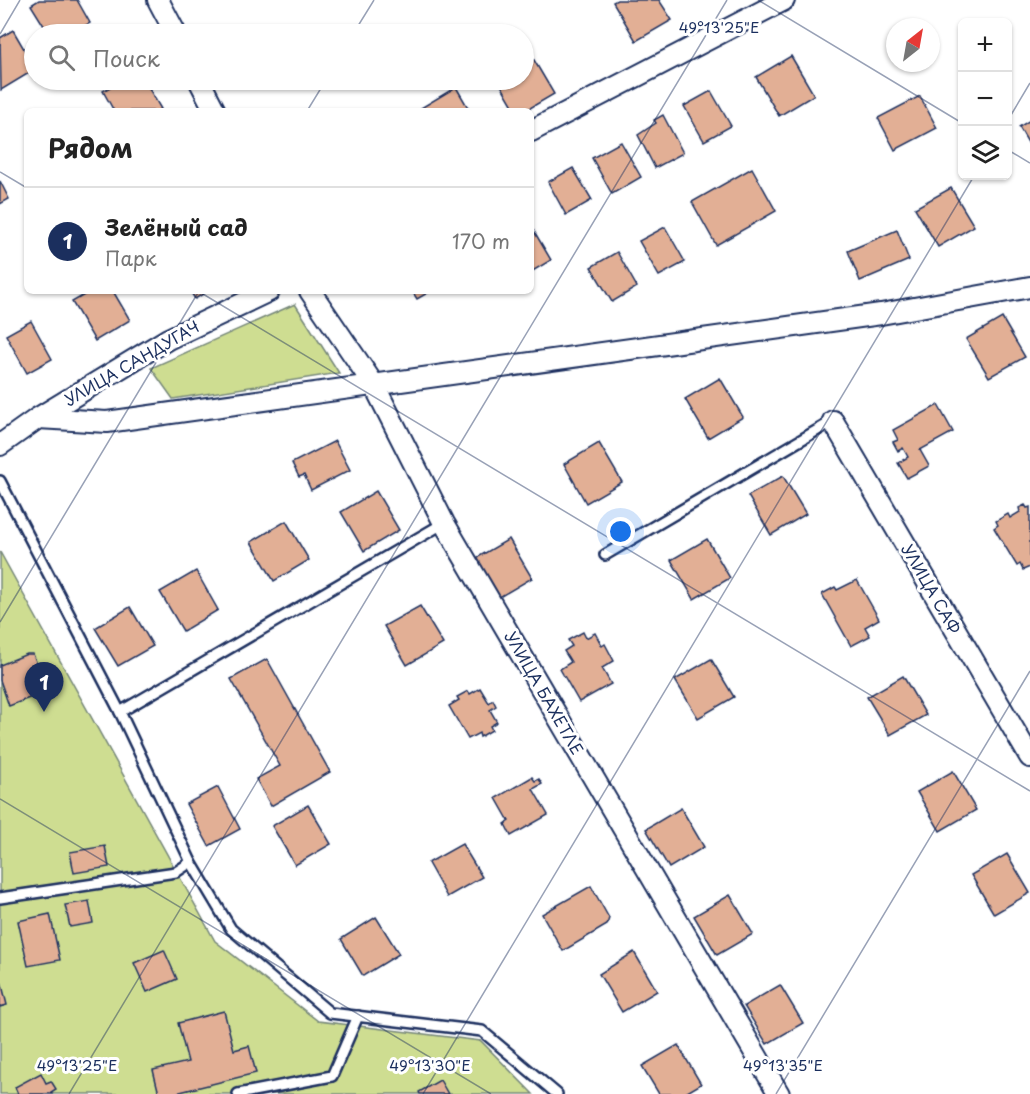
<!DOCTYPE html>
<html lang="ru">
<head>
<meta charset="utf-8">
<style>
  body { margin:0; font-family:"Playpen Sans",sans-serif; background:#f2f2f2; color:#222 }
  .controls { position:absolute; right:18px; top:18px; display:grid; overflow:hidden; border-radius:9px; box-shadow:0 2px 4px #0004 }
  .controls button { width:54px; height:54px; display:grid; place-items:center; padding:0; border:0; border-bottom:2px solid #e0e0e0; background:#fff; color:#222; font:30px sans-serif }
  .compass { position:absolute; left:886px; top:18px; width:54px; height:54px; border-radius:50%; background:#fff; box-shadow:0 2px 4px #0004; rotate:31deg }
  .you { position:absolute; left:621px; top:532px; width:21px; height:21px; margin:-15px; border:4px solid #fff; border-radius:50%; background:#1a73e8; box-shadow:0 0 0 9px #1a73e833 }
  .badge { display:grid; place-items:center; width:39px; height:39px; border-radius:50%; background:#1b2f5e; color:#fff; font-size:20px; font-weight:700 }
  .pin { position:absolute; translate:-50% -50px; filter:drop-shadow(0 2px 3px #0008) }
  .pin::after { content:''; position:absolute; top:32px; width:21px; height:18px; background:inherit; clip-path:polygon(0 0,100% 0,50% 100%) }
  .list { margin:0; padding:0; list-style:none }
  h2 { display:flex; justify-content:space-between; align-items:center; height:78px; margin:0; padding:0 24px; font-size:26px }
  h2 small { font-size:20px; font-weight:400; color:#767676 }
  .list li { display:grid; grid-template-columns:39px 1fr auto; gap:18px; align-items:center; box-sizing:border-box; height:108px; padding:0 24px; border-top:2px solid #e0e0e0 }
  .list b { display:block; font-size:22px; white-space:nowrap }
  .list p { margin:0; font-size:20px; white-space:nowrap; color:#767676 }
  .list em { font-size:20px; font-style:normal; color:#767676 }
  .icon { flex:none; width:33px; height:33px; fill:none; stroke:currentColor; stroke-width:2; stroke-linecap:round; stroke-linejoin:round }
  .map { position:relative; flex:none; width:1030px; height:1094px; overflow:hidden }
  .search { position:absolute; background:#fff; box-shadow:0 2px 4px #0004; left:24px; top:24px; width:510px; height:66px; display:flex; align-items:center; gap:15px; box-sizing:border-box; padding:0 21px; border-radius:33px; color:#767676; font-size:22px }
  .panel { position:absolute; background:#fff; box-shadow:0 2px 4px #0004; left:24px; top:108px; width:510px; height:186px; border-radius:9px }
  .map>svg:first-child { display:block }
  .green { fill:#cedd91; stroke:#748678; stroke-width:1.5 }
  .building { fill:#e2af95; stroke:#1b2f5e; stroke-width:1.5 }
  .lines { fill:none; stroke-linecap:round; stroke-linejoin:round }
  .lane-casing { stroke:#1b2f5e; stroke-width:14 }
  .street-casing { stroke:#1b2f5e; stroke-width:24 }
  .lane { stroke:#fff; stroke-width:9 }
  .street { stroke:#fff; stroke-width:20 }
  .ticks { fill:none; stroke:#1b2f5e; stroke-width:1.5; stroke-opacity:0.45 }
  .labels { text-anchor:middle; stroke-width:6; stroke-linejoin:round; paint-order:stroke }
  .street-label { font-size:16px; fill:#1b2f5e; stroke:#fff }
  .ticks-label { font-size:15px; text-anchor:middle; fill:#1b2f5e; stroke:#fff; stroke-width:6; stroke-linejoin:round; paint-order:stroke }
</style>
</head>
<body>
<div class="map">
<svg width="1030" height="1094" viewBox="0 0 1030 1094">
  <rect width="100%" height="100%" fill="#fff"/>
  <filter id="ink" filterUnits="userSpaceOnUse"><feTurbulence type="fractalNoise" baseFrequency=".0167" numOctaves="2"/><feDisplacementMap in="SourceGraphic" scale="12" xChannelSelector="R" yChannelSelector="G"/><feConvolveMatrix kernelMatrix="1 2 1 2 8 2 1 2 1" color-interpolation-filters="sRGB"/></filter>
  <g filter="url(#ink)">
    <g class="green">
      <path d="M295,304L339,373L173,399L151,368Z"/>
      <path d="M0,552L215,941L318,1021L481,1041L533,1094H0Z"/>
    </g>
    <g class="building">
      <path d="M39,0H77L90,23L70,34H49L31,5Z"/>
      <path d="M617,0H659L672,20L636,41L613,2Z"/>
      <path d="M13,30L34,66V70L1,90L0,38Z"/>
      <path d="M531,55L554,94L525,111H516L498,80H524V60Z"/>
      <path d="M791,56L814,95L779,116L756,77Z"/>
      <path d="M122,80H144L161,109L157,111H114L103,91Z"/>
      <path d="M456,87L470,111H423L421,108Z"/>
      <path d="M711,91L731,126L704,141L684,106Z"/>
      <path d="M920,96L937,128L895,150L878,118Z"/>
      <path d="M663,115L683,153L655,168L638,135L656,123L654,120Z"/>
      <path d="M1030,120V146L1019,127Z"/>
      <path d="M621,142L641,177L612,194L592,158Z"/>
      <path d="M573,168L592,200L566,215L548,182Z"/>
      <path d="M752,168L776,211L716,245L692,202Z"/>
      <path d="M0,181L9,199L0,204Z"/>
      <path d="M951,188L974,226L938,247L915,208Z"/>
      <path d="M531,226L551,260L531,272Z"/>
      <path d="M665,227L685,262L659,276L639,241Z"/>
      <path d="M897,230L909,260L860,281L848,251Z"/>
      <path d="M617,252L637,287L612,302L591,267Z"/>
      <path d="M91,291H113L130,320L95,341L72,302Z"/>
      <path d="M190,291H208L195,299Z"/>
      <path d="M412,291H431L417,299Z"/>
      <path d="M1002,318L1025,357L989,377L966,339Z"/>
      <path d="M31,321L52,359L27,373L6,335Z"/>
      <path d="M720,378L743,417L708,438L685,399Z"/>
      <path d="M938,405L953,432L920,450L929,466L907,478L898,463L908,457L903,448L898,451L893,442L898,440L893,430Z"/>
      <path d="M335,441L350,470L311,490L304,475L299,477L292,463Z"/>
      <path d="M599,443L622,482L586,503L564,464Z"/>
      <path d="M783,476L806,514L771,535L748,496Z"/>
      <path d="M376,491L399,530L364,551L341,512Z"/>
      <path d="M1025,505L1027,508L1030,507V567L1023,570L1020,564L1017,566L994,528L998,525L996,521L1008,514L1010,518L1020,512L1019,508Z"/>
      <path d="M286,521L309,560L274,581L251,542Z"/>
      <path d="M509,539L532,578L496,599L473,560Z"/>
      <path d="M707,539L730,578L694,599L671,560Z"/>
      <path d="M196,571L218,610L183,631L160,592Z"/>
      <path d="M857,580L879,619L865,627L870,636L851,646L822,594L835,587L837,590Z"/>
      <path d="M420,606L443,644L407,665L384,626Z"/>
      <path d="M130,607L153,646L118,666L95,628Z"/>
      <path d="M583,632L586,638L595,633L602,646L605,644L614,661L602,668L611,684L579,702L560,669L571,662L564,651L572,646L568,640Z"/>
      <path d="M27,654H33L39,669L34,670L42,693L9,706L0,680V665Z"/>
      <path d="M267,659L330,772L271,806L256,779L280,766L231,679Z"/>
      <path d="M711,659L734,697L698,718L675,680Z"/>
      <path d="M903,676L926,715L890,735L867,697Z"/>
      <path d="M480,688L489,703L493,700L496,706L490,710L497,722L490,726L492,730L480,737L479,733L468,739L449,706L459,700L457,697L468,691L470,694Z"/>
      <path d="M953,771L976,810L940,831L917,792Z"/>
      <path d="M532,777L535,781L539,779L542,784L533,789L548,815L511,836L505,824L509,821L496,798Z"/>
      <path d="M218,787L240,829L209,846L186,804Z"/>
      <path d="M308,805L331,844L295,865L272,826Z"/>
      <path d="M681,808L704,847L669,868L646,829Z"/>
      <path d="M462,844L482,877L447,897L428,863Z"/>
      <path d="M105,846L109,867L74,873L70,852Z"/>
      <path d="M1007,854L1030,893L994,914L971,875Z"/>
      <path d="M591,886L609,918L607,925L563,951L542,914Z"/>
      <path d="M730,895L753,934L717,955L694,916Z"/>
      <path d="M89,901L93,923L70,927L65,905Z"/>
      <path d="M50,914L60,960L28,966L18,921Z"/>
      <path d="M376,917L399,954L363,976L341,939Z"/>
      <path d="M164,950L177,979L147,992L134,963Z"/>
      <path d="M634,952L657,991L622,1012L599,974Z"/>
      <path d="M0,977L7,1005L0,1007Z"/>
      <path d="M780,985L803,1023L767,1044L744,1006Z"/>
      <path d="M224,1011L234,1050L249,1046L256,1073L172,1094H159L153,1070L188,1062L178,1023Z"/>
      <path d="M678,1045L701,1084L684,1094H659L642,1066Z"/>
      <path d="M41,1073L46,1083L51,1081L56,1089L51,1092L52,1094H18L15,1087Z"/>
      <path d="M440,1080L448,1094H420L419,1092Z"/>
    </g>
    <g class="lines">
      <g class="lane-casing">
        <g id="lane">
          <path d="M0,481L120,712L191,862L231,929L330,1013L482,1031L557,1094"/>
          <path d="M605,555L833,421"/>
          <path d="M120,712L444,523"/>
          <path d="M0,898L176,872L191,862"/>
          <path d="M238,1094L332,1076L358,1016"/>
        </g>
      </g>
      <g class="street-casing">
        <g id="street">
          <path d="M158,0L176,34"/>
          <path d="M199,80L215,111"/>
          <path d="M531,131L784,0"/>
          <path d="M310,291L374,385L444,523L779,1094"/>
          <path d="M38,418L107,422L881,314L1030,287"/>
          <path d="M833,421L1030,757"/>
          <path d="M0,445L38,418L168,339L269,291"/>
        </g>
      </g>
      <use href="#lane" class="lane"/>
      <use href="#street" class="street"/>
    </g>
  </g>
  <path class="ticks" d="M758,0L962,123M0,34L20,0M353,34L374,0M307,111L326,80M1008,120L1030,83M1008,150L1030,163M0,172L27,188M198,291L1030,791M0,622L199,291M0,799L491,1094M69,1094L727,0M423,1094L974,176M776,1094L1030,671"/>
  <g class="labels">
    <g class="street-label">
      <text transform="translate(132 363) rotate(-30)" y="6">УЛИЦА САНДУГАЧ</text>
      <text transform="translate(931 589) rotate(60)" y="6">УЛИЦА САФ</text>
      <text transform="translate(544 693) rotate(60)" y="6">УЛИЦА БАХЕТЛЕ</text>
    </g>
  </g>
  <g class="ticks-label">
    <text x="719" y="33">49°13'25"E</text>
    <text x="77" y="1071">49°13'25"E</text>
    <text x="430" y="1071">49°13'30"E</text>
    <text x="783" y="1071">49°13'35"E</text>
  </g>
</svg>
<div class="controls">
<button>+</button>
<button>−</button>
<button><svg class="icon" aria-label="layers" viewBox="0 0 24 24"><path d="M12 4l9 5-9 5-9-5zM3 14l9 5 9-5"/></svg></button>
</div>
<svg class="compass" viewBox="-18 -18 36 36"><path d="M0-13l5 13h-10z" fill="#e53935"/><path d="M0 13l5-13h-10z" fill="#767676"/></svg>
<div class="you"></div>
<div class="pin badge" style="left:44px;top:712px">1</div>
<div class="search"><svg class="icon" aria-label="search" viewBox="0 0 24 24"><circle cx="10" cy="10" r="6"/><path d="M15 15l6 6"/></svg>Поиск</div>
<section class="panel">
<h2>Рядом<small></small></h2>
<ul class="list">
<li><span class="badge">1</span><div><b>Зелёный сад</b><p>Парк</p></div><em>170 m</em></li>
</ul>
</section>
</div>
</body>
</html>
